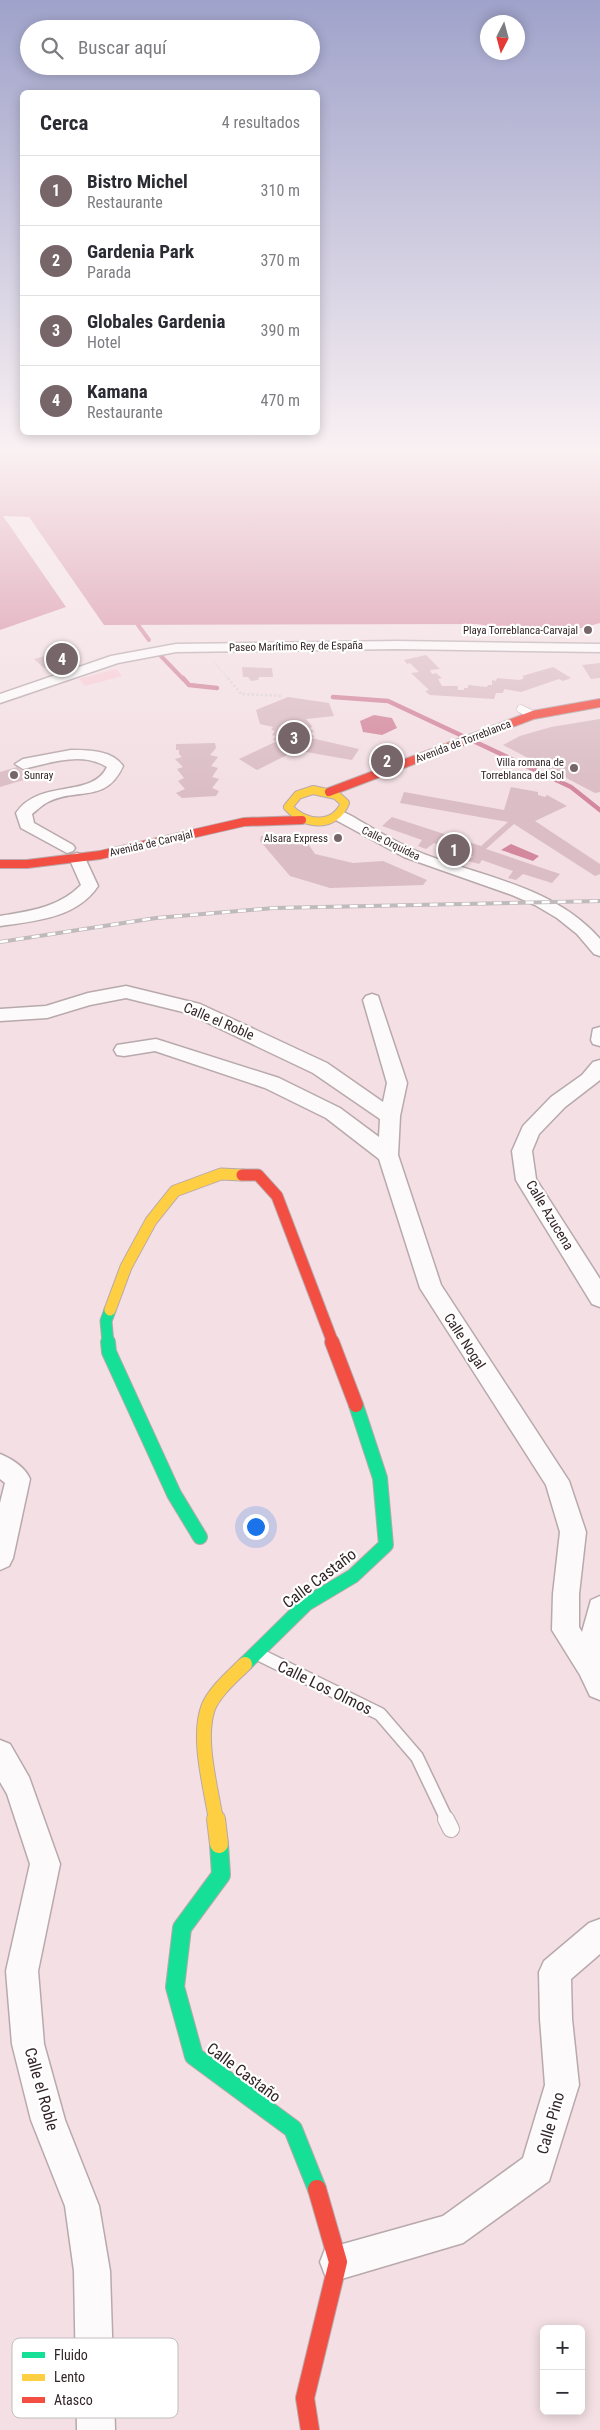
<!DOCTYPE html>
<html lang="es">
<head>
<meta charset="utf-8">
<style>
  body { margin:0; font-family:"Roboto Condensed",sans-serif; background:#f2f2f3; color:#2b2b33 }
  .controls { position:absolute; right:15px; bottom:15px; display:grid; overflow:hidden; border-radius:8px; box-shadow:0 2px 12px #0003 }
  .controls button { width:45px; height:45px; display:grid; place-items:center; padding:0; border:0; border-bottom:1px solid #e1e1e2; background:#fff; color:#2b2b33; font:25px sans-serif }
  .compass { position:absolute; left:480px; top:15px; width:45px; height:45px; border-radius:50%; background:#fff; box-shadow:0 2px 12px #0003; rotate:186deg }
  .you { position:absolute; left:255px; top:1526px; width:18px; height:18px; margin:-12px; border:4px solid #fff; border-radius:50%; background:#1a73e8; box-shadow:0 0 0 8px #1a73e833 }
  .badge { display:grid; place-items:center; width:32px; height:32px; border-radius:50%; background:#766569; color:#fff; font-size:16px; font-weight:700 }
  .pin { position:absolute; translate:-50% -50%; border:2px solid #fff; box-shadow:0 1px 5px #0006 }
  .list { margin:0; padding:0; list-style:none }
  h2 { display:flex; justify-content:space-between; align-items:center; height:65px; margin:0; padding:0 20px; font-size:21px }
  h2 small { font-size:16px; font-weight:400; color:#7c7c81 }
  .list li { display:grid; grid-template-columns:32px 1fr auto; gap:15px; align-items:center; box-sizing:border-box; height:70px; padding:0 20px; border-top:1px solid #e1e1e2 }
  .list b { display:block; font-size:19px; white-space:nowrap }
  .list p { margin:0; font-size:16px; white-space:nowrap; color:#7c7c81 }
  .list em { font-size:16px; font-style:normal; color:#7c7c81 }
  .icon { flex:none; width:28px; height:28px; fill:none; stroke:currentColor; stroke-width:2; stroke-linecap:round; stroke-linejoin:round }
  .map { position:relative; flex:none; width:600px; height:2430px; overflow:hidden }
  .search { position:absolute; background:#fff; box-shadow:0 2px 12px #0003; left:20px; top:20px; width:300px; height:55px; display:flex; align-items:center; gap:12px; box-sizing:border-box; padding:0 18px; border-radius:28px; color:#7c7c81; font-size:19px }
  .panel { position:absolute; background:#fff; box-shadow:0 2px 12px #0003; left:20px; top:90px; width:300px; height:345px; border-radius:8px }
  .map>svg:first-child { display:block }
  .green { fill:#f7cdd6 }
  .water { fill:#d3889d }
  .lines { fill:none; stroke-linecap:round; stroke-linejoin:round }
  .stream-far1 { stroke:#d3889d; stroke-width:4 }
  .stream { stroke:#d3889d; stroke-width:4.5 }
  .building { fill:#dbbdc5 }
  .lane-far2-casing { stroke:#b8a9ac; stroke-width:9 }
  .lane-far1-casing { stroke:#b8a9ac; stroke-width:15 }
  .lane-casing { stroke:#b8a9ac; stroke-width:18 }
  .street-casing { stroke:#b8a9ac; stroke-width:3 }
  .fast-far2-casing { stroke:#b8a9ac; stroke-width:13 }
  .fast-far1-casing { stroke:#b8a9ac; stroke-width:16 }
  .fast-casing { stroke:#b8a9ac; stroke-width:20 }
  .slow-far3-casing { stroke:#b8a9ac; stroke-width:10 }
  .slow-far2-casing { stroke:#b8a9ac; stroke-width:13 }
  .slow-far1-casing { stroke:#b8a9ac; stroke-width:16 }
  .slow-casing { stroke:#b8a9ac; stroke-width:20 }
  .jam-far3-casing { stroke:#b8a9ac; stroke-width:10 }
  .jam-far2-casing { stroke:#b8a9ac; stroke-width:13 }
  .jam-far1-casing { stroke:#b8a9ac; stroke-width:16 }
  .jam-casing { stroke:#b8a9ac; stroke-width:20 }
  .path-far1 { stroke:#dad4d6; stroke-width:2; stroke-dasharray:1 2; stroke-linecap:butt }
  .path { stroke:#dad4d6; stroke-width:2.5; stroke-dasharray:2 2.5; stroke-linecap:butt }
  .lane-far2 { stroke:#fdfafb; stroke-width:8 }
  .lane-far1 { stroke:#fdfafb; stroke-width:12 }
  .lane { stroke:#fdfafb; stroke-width:16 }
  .street { fill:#fdfafb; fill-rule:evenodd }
  .fast-far2 { stroke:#16e098; stroke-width:11 }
  .fast-far1 { stroke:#16e098; stroke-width:14 }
  .fast { stroke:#16e098; stroke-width:18 }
  .slow-far3 { stroke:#ffcf43; stroke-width:8 }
  .slow-far2 { stroke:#ffcf43; stroke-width:11 }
  .slow-far1 { stroke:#ffcf43; stroke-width:14 }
  .slow { stroke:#ffcf43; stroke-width:18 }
  .jam-far3 { stroke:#f24e42; stroke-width:8 }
  .jam-far2 { stroke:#f24e42; stroke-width:11 }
  .jam-far1 { stroke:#f24e42; stroke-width:14 }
  .jam { stroke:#f24e42; stroke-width:18 }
  .rail-casing { stroke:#c0babc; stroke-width:4 }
  .rail { stroke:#fff; stroke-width:2.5; stroke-dasharray:8; stroke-linecap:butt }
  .poi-dot { fill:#766569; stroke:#fff; stroke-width:2 }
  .labels { text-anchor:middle; stroke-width:4.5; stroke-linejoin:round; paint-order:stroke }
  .far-poi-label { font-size:11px; fill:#322427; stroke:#fff; text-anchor:end }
  .far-street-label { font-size:11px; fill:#322427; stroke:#fff }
  .street-label { font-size:14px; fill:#322427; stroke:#fff }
  .near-street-label { font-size:16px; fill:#322427; stroke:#fff }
  .key { fill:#fff; stroke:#c2bdbe; stroke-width:1 }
  .key-label { font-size:14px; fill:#322427 }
</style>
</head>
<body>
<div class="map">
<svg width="600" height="2430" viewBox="0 0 600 2430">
  <rect width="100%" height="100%" fill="#f3dfe4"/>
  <path class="green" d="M116,669L122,676L85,686L79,679Z"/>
  <g class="water">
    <path d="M0,452H600V623L552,636L477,624L104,625L29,517L3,516L66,607L0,630Z"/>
    <path d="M374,715L392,718L397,728L382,735L363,732L360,721Z"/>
    <path d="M511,844L539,856L533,861L501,850Z"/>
  </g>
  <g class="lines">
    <g class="stream-far1">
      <path d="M138,625L149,640"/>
      <path d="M160,655L184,680"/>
    </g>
    <g class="stream">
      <path d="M183,678L189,685L217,688"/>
      <path d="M333,697L388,701L571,787L600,810"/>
    </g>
  </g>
  <g class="building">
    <path d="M70,649L80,658L44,668L34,659Z"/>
    <path d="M426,655L440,669L430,670L432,674L436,673L442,678L438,679L442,686H458V690H464V688H468V685L487,687L488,685H492V680L496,681L497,678L520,680L524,678L522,676L553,667L571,678L563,681L559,679L521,692L504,689L503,693H496L494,699L430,695L425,691L429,690L411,673L419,672L410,663L407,664L404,660Z"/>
    <path d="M600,663V678L591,679L582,665Z"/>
    <path d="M242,667L272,668L273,677H259L258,680L251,681L248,677H243Z"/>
    <path d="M288,697L329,703L334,716L306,719L312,726L310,729L314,731L311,733L314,737L311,738L359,749L352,760L306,752L291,753L257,770L239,759L277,741L273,740L276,736L272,735L275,731L271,730L273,727L260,724L256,710Z"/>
    <path d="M600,719V792L595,793L503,745L520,736L551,727Z"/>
    <path d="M215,743L216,748L210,755L218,757L211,766L218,768L212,777L219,779L212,788L219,791L216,796L182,798L176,793L185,789L178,781L184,778L177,769L183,767L175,759L182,757L179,754V750H176V744Z"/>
    <path d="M17,767L30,778L0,787V772Z"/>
    <path d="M511,787L538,792V795L545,797L547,795L567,806L535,821L600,864V874L595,876L514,824L486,849L560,874L552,883L523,874L516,880L508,878L513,871L482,860L479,864L468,861L473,856L434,843L426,849L418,846L422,840L382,826L392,817L481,846L508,822L400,803L404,792L504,810Z"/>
    <path d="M302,835L315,854L353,863L383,861L427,880L423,885L330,888L290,876L260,841L261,836Z"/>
  </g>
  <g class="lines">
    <g class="lane-far2-casing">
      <path id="lane-far2" d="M521,709L533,715"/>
    </g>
    <g class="lane-far1-casing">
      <path id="lane-far1" d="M262,1656L380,1714L417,1757L447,1820"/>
    </g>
    <g class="lane-casing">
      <path id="lane" d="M446,1819L451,1829"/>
    </g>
    <g class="street-casing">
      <g id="street">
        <path d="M397,641L600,644V652L397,649L176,652L118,663L0,703V694L111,656L176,644Z"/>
        <path d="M71,750C88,750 112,750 123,766C106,804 77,787 48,802C42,805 37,810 32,814L34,823L73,845L75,848L73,851L67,853L21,828L16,813C40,778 92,799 107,767C82,751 50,763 23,769L15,764L23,759Z"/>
        <path d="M340,811C350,814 358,820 367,825C382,834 398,843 414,850C478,877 552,884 600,939V956L594,954L577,934L557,918L535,905L512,895L404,857L334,819L332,816Z"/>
        <path d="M77,853L83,855L85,858L98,886C77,918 35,921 0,926V916C30,911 58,908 81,885L69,858L71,855Z"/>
        <path d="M126,986L200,1004L327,1063L383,1102L387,1083L363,1000L366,996L372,994L378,996L407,1083L400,1116L398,1155L441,1285L569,1481L586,1532L579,1594V1627L582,1632L591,1600L600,1596V1700L590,1696L580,1675L552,1630L553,1594L560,1532L546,1485L420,1288L379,1159L326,1118L265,1088L155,1051L124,1056L117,1055L114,1050L117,1045L156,1039L279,1078L340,1108L379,1137L380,1119L313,1073L187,1013L126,998L90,1005L47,1018L0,1021V1009L46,1006L88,993Z"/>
        <path d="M600,1027V1046L593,1044L591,1040L593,1029Z"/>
        <path d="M600,1060V1080L565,1107L539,1134L532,1151L536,1179L600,1279V1307L592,1304L519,1185L516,1180L512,1151L523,1126L551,1097L582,1075L593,1062Z"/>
        <path d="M0,1454C12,1459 25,1467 30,1479L13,1558L9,1566L0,1570V1503L5,1483L0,1479Z"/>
        <path d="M0,1740L10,1744L29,1777L60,1864L38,1971L44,2044L65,2120L99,2206L110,2271L115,2430H77L74,2271L65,2206L31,2120L12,2044L6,1971L30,1864L7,1794L0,1782Z"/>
        <path d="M600,1919V1954L571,1979L572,2019L579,2085L549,2181L463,2243L338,2280L325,2275L320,2262L325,2249L443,2216L523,2158L545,2085L540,2019L539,1972L544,1961L589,1923Z"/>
      </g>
    </g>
    <g class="fast-far2-casing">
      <path id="fast-far2" d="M108,1343L106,1321L110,1310"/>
    </g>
    <g class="fast-far1-casing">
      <g id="fast-far1">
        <path d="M108,1342L109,1352L174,1494L200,1537"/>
        <path d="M245,1664L306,1604L353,1576L386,1545L380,1478L356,1405"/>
      </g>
    </g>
    <g class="fast-casing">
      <path id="fast" d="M219,1844L221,1875L182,1928L175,1987L194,2056L293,2129L317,2189"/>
    </g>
    <g class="slow-far3-casing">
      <path id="slow-far3" d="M313,790L336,795L345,803C334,829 305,825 288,807L298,795Z"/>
    </g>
    <g class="slow-far2-casing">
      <path id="slow-far2" d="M110,1310L126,1267L151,1221L175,1191L221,1174L242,1175"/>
    </g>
    <g class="slow-far1-casing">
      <path id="slow-far1" d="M216,1820C211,1788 197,1739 208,1708C214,1692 233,1676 245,1664"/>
    </g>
    <g class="slow-casing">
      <path id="slow" d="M216,1819L219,1844"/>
    </g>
    <g class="jam-far3-casing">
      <g id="jam-far3">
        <path d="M329,792L533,715L600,703"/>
        <path d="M0,864H27L100,855L244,822L302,820"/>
      </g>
    </g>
    <g class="jam-far2-casing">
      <path id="jam-far2" d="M242,1175H258L277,1196L333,1343"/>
    </g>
    <g class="jam-far1-casing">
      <path id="jam-far1" d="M332,1342L356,1405"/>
    </g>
    <g class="jam-casing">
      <path id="jam" d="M310,2430L305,2398L338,2262L317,2189"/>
    </g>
    <path class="path-far1" d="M214,662L229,680"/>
    <path class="path" d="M228,678L241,694L283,696"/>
    <use href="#lane-far2" class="lane-far2"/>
    <use href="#lane-far1" class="lane-far1"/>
    <use href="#lane" class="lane"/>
    <use href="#street" class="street"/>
    <use href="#fast-far2" class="fast-far2"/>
    <use href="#fast-far1" class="fast-far1"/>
    <use href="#fast" class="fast"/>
    <use href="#slow-far3" class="slow-far3"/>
    <use href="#slow-far2" class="slow-far2"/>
    <use href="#slow-far1" class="slow-far1"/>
    <use href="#slow" class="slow"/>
    <use href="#jam-far3" class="jam-far3"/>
    <use href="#jam-far2" class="jam-far2"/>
    <use href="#jam-far1" class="jam-far1"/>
    <use href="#jam" class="jam"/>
    <g class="rail-casing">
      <path id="rail" d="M0,942L156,918L274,908L600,901"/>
    </g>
    <use href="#rail" class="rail"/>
  </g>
  <linearGradient id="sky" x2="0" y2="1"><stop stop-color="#9fa2ca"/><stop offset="0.57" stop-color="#faf1f3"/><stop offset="1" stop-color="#faf1f3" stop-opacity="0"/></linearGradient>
  <rect width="600" height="792" fill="url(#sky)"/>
  <g class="poi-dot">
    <circle cx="588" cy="630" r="5"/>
    <circle cx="574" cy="768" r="5"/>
    <circle cx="14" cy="775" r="5"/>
    <circle cx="338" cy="838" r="5"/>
  </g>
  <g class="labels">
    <g class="far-poi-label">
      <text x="578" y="634">Playa Torreblanca-Carvajal</text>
      <text x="564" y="766">Villa romana de<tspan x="564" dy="13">Torreblanca del Sol</tspan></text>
      <text x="24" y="779" text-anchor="start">Sunray</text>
      <text x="328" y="842">Alsara Express</text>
    </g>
    <g class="far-street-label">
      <text transform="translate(296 646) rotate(-1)" y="4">Paseo Marítimo Rey de España</text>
      <text transform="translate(463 741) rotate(-21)" y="4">Avenida de Torreblanca</text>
      <text transform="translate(151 843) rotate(-13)" y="4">Avenida de Carvajal</text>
      <text transform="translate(391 843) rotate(26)" y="4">Calle Orquidea</text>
    </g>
    <g class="street-label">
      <text transform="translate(219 1021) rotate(23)" y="5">Calle el Roble</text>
      <text transform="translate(550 1215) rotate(59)" y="5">Calle Azucena</text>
      <text transform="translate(465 1341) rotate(57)" y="5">Calle Nogal</text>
    </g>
    <g class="near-street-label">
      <text transform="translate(319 1578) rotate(-37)" y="6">Calle Castaño</text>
      <text transform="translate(325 1687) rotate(26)" y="6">Calle Los Olmos</text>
      <text transform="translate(244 2072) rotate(37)" y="6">Calle Castaño</text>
      <text transform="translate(42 2089) rotate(74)" y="6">Calle el Roble</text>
      <text transform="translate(550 2123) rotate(-74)" y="6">Calle Pino</text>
    </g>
  </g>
  <rect x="12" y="2338" width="166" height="80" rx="8" class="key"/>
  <rect x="22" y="2352" width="23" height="6" fill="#16e098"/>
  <rect x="22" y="2374" width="23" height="7" fill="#ffcf43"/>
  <rect x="22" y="2397" width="23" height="6" fill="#f24e42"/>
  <g class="key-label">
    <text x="54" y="2360">Fluido</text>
    <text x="54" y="2382">Lento</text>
    <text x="54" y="2405">Atasco</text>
  </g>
</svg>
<div class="controls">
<button>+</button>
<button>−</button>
</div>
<svg class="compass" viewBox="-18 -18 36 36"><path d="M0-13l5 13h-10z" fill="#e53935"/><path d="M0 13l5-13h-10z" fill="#7c7c81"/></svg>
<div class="you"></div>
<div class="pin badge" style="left:454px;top:850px">1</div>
<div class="pin badge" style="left:387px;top:761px">2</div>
<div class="pin badge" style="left:294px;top:738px">3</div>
<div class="pin badge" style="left:62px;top:659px">4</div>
<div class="search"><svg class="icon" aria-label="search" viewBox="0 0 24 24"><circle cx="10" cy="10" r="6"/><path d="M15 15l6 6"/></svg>Buscar aquí</div>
<section class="panel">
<h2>Cerca<small>4 resultados</small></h2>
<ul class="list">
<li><span class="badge">1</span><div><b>Bistro Michel</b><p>Restaurante</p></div><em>310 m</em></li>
<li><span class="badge">2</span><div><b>Gardenia Park</b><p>Parada</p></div><em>370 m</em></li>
<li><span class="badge">3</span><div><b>Globales Gardenia</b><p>Hotel</p></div><em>390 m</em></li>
<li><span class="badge">4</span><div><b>Kamana</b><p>Restaurante</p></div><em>470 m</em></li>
</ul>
</section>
</div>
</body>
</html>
